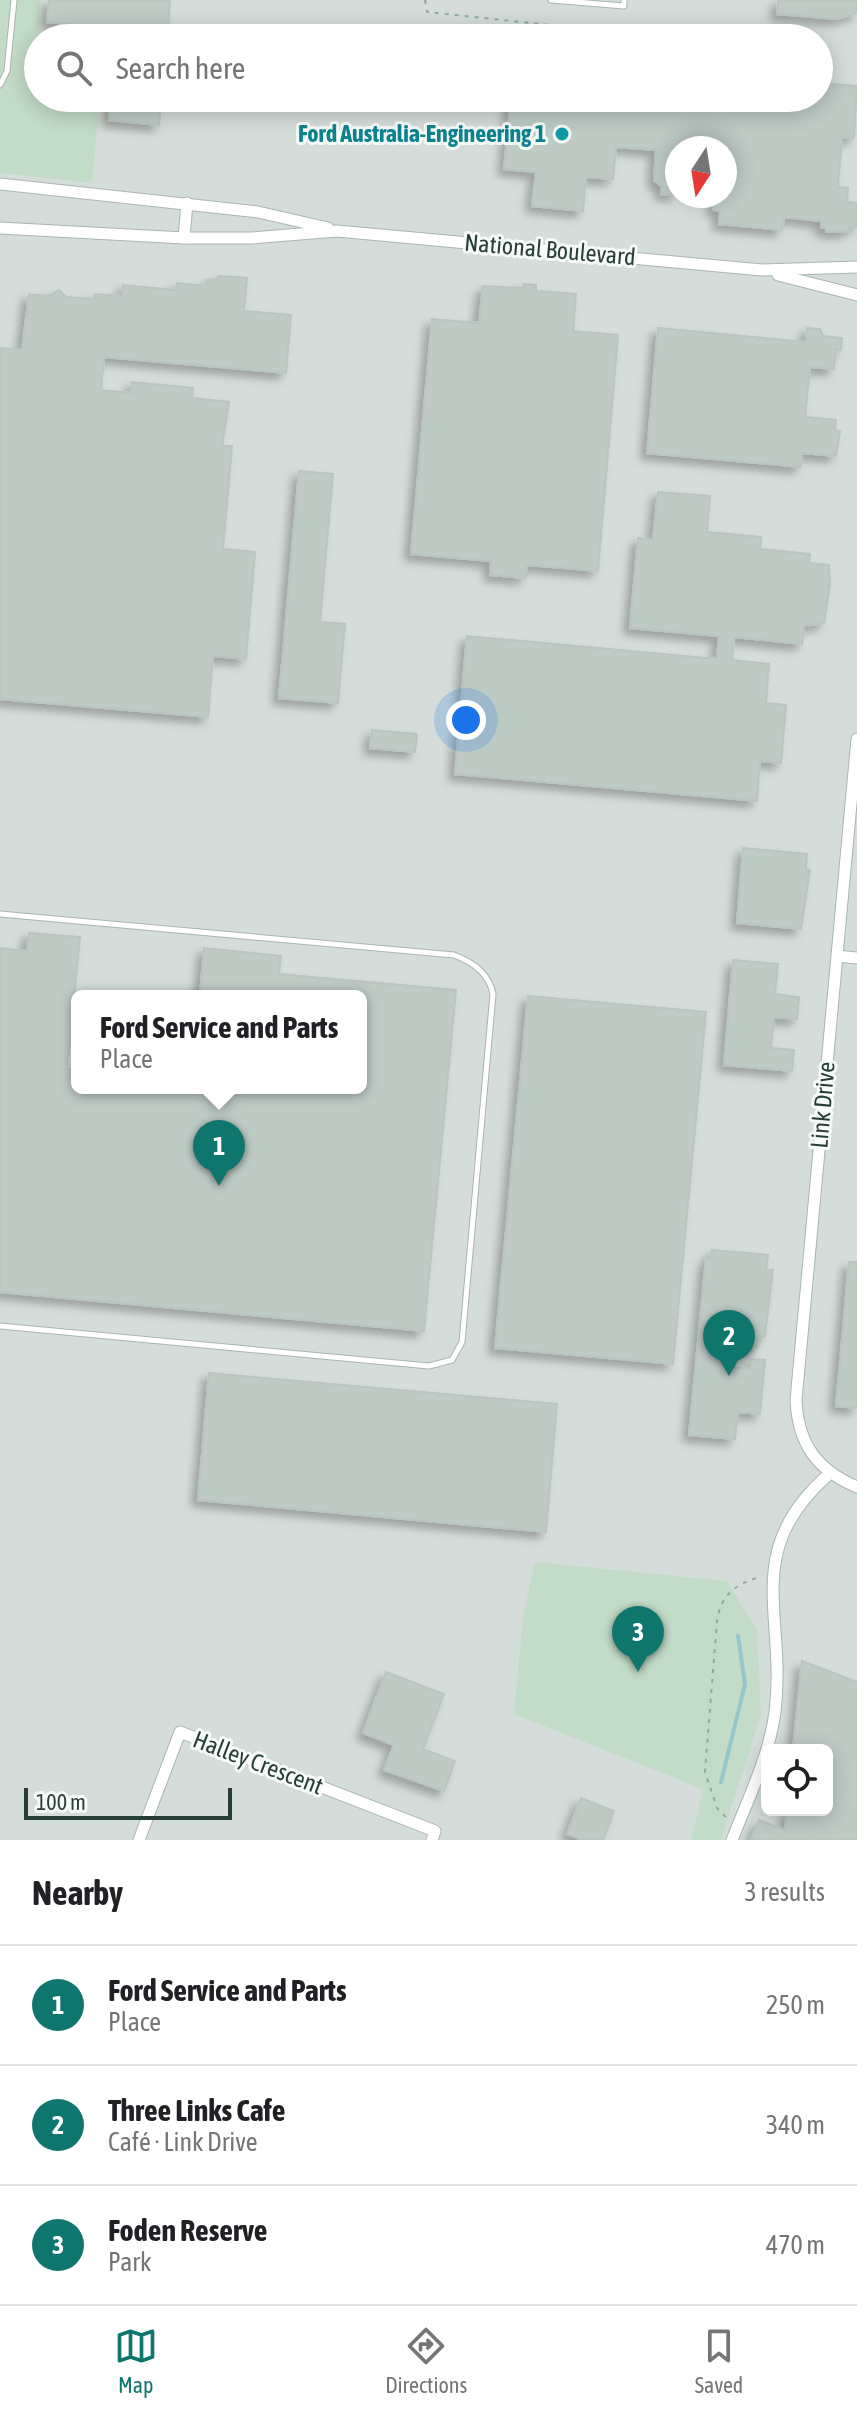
<!DOCTYPE html>
<html lang="en">
<head>
<meta charset="utf-8">
<style>
  body { margin:0; font-family:"Asap Condensed",sans-serif; background:#f6f6f6; color:#202124 }
  .controls { position:absolute; right:24px; bottom:24px; display:grid; overflow:hidden; border-radius:12px; box-shadow:0 4px 20px #0003 }
  .controls button { width:72px; height:72px; display:grid; place-items:center; padding:0; border:0; border-bottom:2px solid #e0e0e0; background:#fff; color:#202124; font:40px sans-serif }
  .compass { position:absolute; left:665px; top:136px; width:72px; height:72px; border-radius:50%; background:#fff; box-shadow:0 4px 20px #0003; rotate:192deg }
  .scale { position:absolute; left:24px; bottom:20px; width:208px; box-sizing:border-box; padding-left:8px; border:4px solid #273e36; border-top:0; font-size:22px; line-height:28px; white-space:nowrap; color:#273e36; -webkit-text-stroke:6px #f6faf8; paint-order:stroke }
  .you { position:absolute; left:466px; top:720px; width:28px; height:28px; margin:-20px; border:6px solid #fff; border-radius:50%; background:#1a73e8; box-shadow:0 0 0 12px #1a73e833 }
  .badge { display:grid; place-items:center; width:52px; height:52px; border-radius:50%; background:#0f766e; color:#fff; font-size:26px; font-weight:700 }
  .pin { position:absolute; translate:-50% -66px; filter:drop-shadow(0 2px 4px #0008) }
  .pin::after { content:''; position:absolute; top:42px; width:28px; height:24px; background:inherit; clip-path:polygon(0 0,100% 0,50% 100%) }
  .popup { position:absolute; left:71px; top:990px; width:296px; height:104px; box-sizing:border-box; display:grid; place-content:center; border-radius:12px; background:#fff; filter:drop-shadow(0 2px 6px #0005); font-size:26px; white-space:nowrap; color:#757577 }
  .popup b { font-size:30px; color:#202124 }
  .popup::after { content:''; position:absolute; left:50%; top:100%; margin-left:-16px; border:16px solid transparent; border-top-color:#fff }
  .list { margin:0; padding:0; list-style:none }
  h2 { display:flex; justify-content:space-between; align-items:center; height:104px; margin:0; padding:0 32px; font-size:34px }
  h2 small { font-size:26px; font-weight:400; color:#757577 }
  .list li { display:grid; grid-template-columns:52px 1fr auto; gap:24px; align-items:center; box-sizing:border-box; height:120px; padding:0 32px; border-top:2px solid #e0e0e0 }
  .list b { display:block; font-size:30px; white-space:nowrap }
  .list p { margin:0; font-size:26px; white-space:nowrap; color:#757577 }
  .list em { font-size:26px; font-style:normal; color:#757577 }
  .icon { flex:none; width:44px; height:44px; fill:none; stroke:currentColor; stroke-width:2; stroke-linecap:round; stroke-linejoin:round }
  .map { position:relative; flex:none; width:857px; height:1840px; overflow:hidden }
  .search { position:absolute; background:#fff; box-shadow:0 4px 20px #0003; left:24px; right:24px; top:24px; height:88px; display:flex; align-items:center; gap:20px; box-sizing:border-box; padding:0 28px; border-radius:44px; color:#757577; font-size:30px }
  .sheet { height:464px; background:#fff }
  nav { display:flex; justify-content:space-around; align-items:center; box-sizing:border-box; height:112px; border-top:2px solid #e0e0e0; background:#fff; font-size:22px; color:#757577 }
  nav a { display:grid; justify-items:center; gap:4px }
  nav .on { color:#0f766e }
  .map>svg:first-child { display:block }
  .built { fill:#d4ddd9; fill-rule:evenodd }
  .green { fill:#c2dcc7 }
  .lines { fill:none; stroke-linecap:round; stroke-linejoin:round }
  .stream { stroke:#95c6cc; stroke-width:4 }
  .building { fill:#becbc5; stroke:#b9c6c0; stroke-width:2; filter:url(#shadow) }
  .lane-casing { stroke:#a9b5b0; stroke-width:7 }
  .street-casing { stroke:#a9b5b0; stroke-width:13 }
  .path { stroke:#8aada0; stroke-width:2; stroke-dasharray:4 6; stroke-linecap:butt }
  .lane { stroke:#fff; stroke-width:5 }
  .street { stroke:#fff; stroke-width:11 }
  .culture-dot { fill:#0f9aa8; stroke:#f6faf8; stroke-width:3 }
  .labels { text-anchor:middle; stroke-width:6; stroke-linejoin:round; paint-order:stroke }
  .culture-label { font-size:24px; font-weight:bold; fill:#0d838f; stroke:#f6faf8; text-anchor:end }
  .street-label { font-size:24px; fill:#273e36; stroke:#f6faf8 }
</style>
</head>
<body>
<div class="map">
<svg width="857" height="1840" viewBox="0 0 857 1840">
  <defs>
    <filter id="shadow"><feDropShadow dx="-6" dy="6" stdDeviation="4" flood-color="#0004"/></filter>
  </defs>
  <rect width="100%" height="100%" fill="#e6edea"/>
  <path class="built" d="M0,0H857V1840H0ZM38,38H819V98H38ZM677,148H725V196H677ZM77,996H361V1088H77ZM767,1750H827V1810H767Z"/>
  <g class="green">
    <path d="M0,0H40L38,98H100L92,183L0,173Z"/>
    <path d="M535,1562L726,1581L729,1585L757,1630L761,1714L721,1840H691L703,1789L514,1714L523,1617Z"/>
  </g>
  <g class="lines">
    <path class="stream" d="M721,1782L745,1684L738,1636"/>
  </g>
  <g class="building">
    <path d="M49,0H170L167,38H116L117,28L47,22Z"/>
    <path d="M778,0H857V13L837,19L777,14Z"/>
    <path d="M819,83L857,86L854,138L842,137L838,187L848,188L847,202L857,203V227L849,226L848,231L826,232V228H821V221L784,217L782,230L719,224L720,211L713,210L715,196H725V148H677L676,195L661,194L662,187L654,180L656,150L616,147L613,179L586,177L583,211L532,206L536,172L504,169L511,98H819Z"/>
    <path d="M111,98H161L159,125L109,120Z"/>
    <path d="M218,276L247,278L244,311L291,315L286,373L104,357L101,390L131,393L132,382L193,388L192,398L229,402L222,446H232L223,549L255,552L246,659L213,656L208,717L0,699V348L22,350L29,294L49,296L59,290L66,297L95,299V294L122,296L123,285L176,290L177,283L207,286V280L217,279Z"/>
    <path d="M524,284L536,285V291L576,294L573,331L618,335L598,571L527,565L525,578L490,575L491,561L411,554L432,319L479,323L483,286L524,288Z"/>
    <path d="M658,328L806,342L807,328L820,329L823,336L842,338L841,350L836,349L834,369L810,367L805,417L836,420L835,430L840,431L836,456L802,453L801,467L647,453Z"/>
    <path d="M299,471L333,474L320,622L345,624L338,703L279,698Z"/>
    <path d="M658,492L710,496L707,532L761,537L760,549L810,554L809,563L829,565L830,584L824,623L804,626L802,644L734,637L732,660L769,664L766,703L786,705L781,763L760,761L757,801L455,774L467,636L717,659L719,636L630,628L638,538L653,540Z"/>
    <path d="M372,730L417,734L415,752L370,748Z"/>
    <path d="M743,848L807,854L806,869L810,870L801,929L737,923Z"/>
    <path d="M29,933L80,937L67,1069L77,1070V1088H361V996H200L204,948L281,956L279,974L456,990L424,1331L0,1292V948L27,951Z"/>
    <path d="M733,960L778,964L775,994L799,997L797,1019L774,1017L771,1048L794,1050L792,1071L724,1065Z"/>
    <path d="M528,996L706,1012L673,1364L495,1348Z"/>
    <path d="M712,1250L768,1255L766,1270H773L765,1336H759L757,1347L731,1345L729,1367L750,1369V1359L765,1360L760,1414L738,1412L735,1439L689,1435L706,1258L711,1259Z"/>
    <path d="M849,1262H857V1408L836,1406Z"/>
    <path d="M209,1373L557,1404L546,1532L198,1500Z"/>
    <path d="M802,1661L857,1682V1840H751L759,1820L785,1830L787,1810H827V1750H793Z"/>
    <path d="M386,1672L444,1694L423,1749L455,1761L444,1791L384,1770L394,1745L363,1733Z"/>
    <path d="M581,1798L614,1811L603,1840H583L567,1834Z"/>
  </g>
  <g class="lines">
    <g class="lane-casing">
      <g id="lane">
        <path d="M551,0L624,6V0"/>
        <path d="M0,85L7,71L14,0"/>
        <path d="M0,914L454,955C473,962 489,973 493,994L462,1342L452,1360L429,1366L0,1326"/>
      </g>
    </g>
    <g class="street-casing">
      <g id="street">
        <path d="M0,184L258,212L328,228"/>
        <path d="M0,228L184,238H252L337,231L762,270L857,267"/>
        <path d="M184,238L187,203"/>
        <path d="M778,275L857,295"/>
        <path d="M857,739L796,1400C798,1444 817,1470 857,1487"/>
        <path d="M837,956L857,958"/>
        <path d="M139,1840L180,1732L435,1831L432,1840"/>
        <path d="M732,1840C748,1799 769,1757 775,1712C787,1615 740,1552 829,1474"/>
      </g>
    </g>
    <g class="path">
      <path d="M425,0L427,12L644,35"/>
      <path d="M531,35L532,24"/>
      <path d="M726,1817L717,1808L705,1772L717,1621C721,1595 735,1584 760,1577"/>
    </g>
    <use href="#lane" class="lane"/>
    <use href="#street" class="street"/>
  </g>
  <circle class="culture-dot" cx="562" cy="134" r="8"/>
  <g class="labels">
    <g class="culture-label">
      <text x="546" y="142">Ford Australia-Engineering 1</text>
    </g>
    <g class="street-label">
      <text transform="translate(550 250) rotate(5)" y="8">National Boulevard</text>
      <text transform="translate(823 1105) rotate(-85)" y="8">Link Drive</text>
      <text transform="translate(258 1763) rotate(21)" y="8">Halley Crescent</text>
    </g>
  </g>
</svg>
<div class="controls">
<button><svg class="icon" aria-label="locate" viewBox="0 0 24 24"><circle cx="12" cy="12" r="6"/><path d="M12 2v4M12 18v4M2 12h4M18 12h4"/></svg></button>
</div>
<svg class="compass" viewBox="-18 -18 36 36"><path d="M0-13l5 13h-10z" fill="#e53935"/><path d="M0 13l5-13h-10z" fill="#757577"/></svg>
<div class="scale">100 m</div>
<div class="you"></div>
<div class="pin badge" style="left:219px;top:1186px">1</div>
<div class="popup"><b>Ford Service and Parts</b>Place</div>
<div class="pin badge" style="left:729px;top:1376px">2</div>
<div class="pin badge" style="left:638px;top:1672px">3</div>
<div class="search"><svg class="icon" aria-label="search" viewBox="0 0 24 24"><circle cx="10" cy="10" r="6"/><path d="M15 15l6 6"/></svg>Search here</div>
</div>
<section class="sheet">
<h2>Nearby<small>3 results</small></h2>
<ul class="list">
<li><span class="badge">1</span><div><b>Ford Service and Parts</b><p>Place</p></div><em>250 m</em></li>
<li><span class="badge">2</span><div><b>Three Links Cafe</b><p>Café · Link Drive</p></div><em>340 m</em></li>
<li><span class="badge">3</span><div><b>Foden Reserve</b><p>Park</p></div><em>470 m</em></li>
</ul>
</section>
<nav>
<a class="on"><svg class="icon" aria-label="map" viewBox="0 0 24 24"><path d="M3 6l6-2 6 2 6-2v14l-6 2-6-2-6 2zM9 4v14M15 6v14"/></svg>Map</a>
<a><svg class="icon" aria-label="directions" viewBox="0 0 24 24"><path d="M12 3l9 9-9 9-9-9zM9 14v-3h6M13 9l2 2-2 2"/></svg>Directions</a>
<a><svg class="icon" aria-label="saved" viewBox="0 0 24 24"><path d="M7 4h10v16l-5-4-5 4z"/></svg>Saved</a>
</nav>
</body>
</html>
